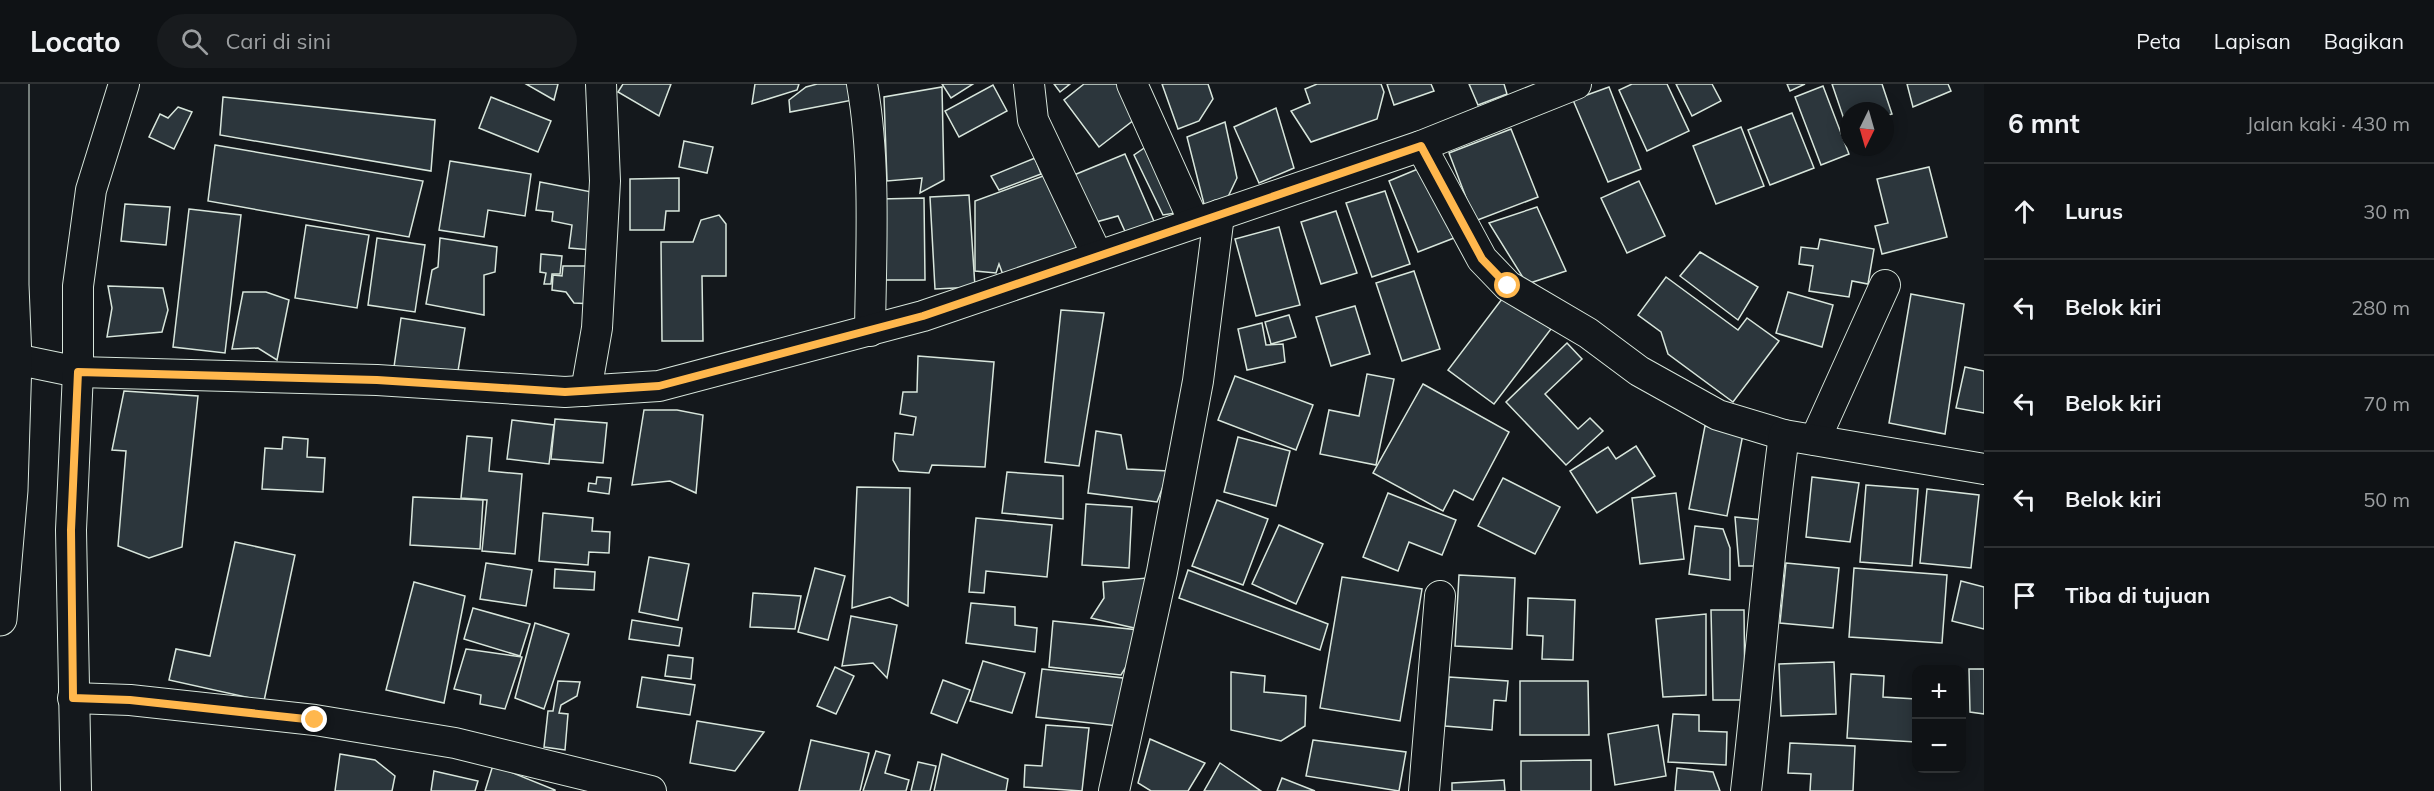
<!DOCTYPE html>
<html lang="id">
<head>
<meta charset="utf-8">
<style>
  body { margin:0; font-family:Mulish,sans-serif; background:#181b1e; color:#f1f3f6 }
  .controls { position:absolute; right:18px; bottom:18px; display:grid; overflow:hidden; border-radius:12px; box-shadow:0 3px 15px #0003 }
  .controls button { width:54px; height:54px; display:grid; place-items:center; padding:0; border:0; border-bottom:2px solid #2f3234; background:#0f1215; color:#f1f3f6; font:30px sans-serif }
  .compass { position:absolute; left:1840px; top:18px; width:54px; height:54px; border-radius:50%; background:#0f1215; box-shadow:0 3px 15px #0003; rotate:185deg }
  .stop { position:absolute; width:18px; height:18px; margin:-14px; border:4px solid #ffb74d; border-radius:50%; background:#fff }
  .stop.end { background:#ffb74d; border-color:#fff; box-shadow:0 2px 6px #0008 }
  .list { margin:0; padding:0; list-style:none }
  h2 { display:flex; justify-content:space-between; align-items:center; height:78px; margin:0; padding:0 24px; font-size:26px }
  h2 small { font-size:20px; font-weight:400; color:#9b9ea0 }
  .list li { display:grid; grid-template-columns:39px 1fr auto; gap:18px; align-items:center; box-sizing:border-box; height:96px; padding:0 24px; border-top:2px solid #2f3234 }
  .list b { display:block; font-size:22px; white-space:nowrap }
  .list em { font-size:20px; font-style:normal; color:#9b9ea0 }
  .icon { flex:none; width:33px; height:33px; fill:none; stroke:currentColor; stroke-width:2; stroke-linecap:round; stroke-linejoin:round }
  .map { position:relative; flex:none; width:1984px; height:707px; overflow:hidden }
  header { display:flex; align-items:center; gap:36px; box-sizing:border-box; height:84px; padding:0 30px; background:#0f1215; border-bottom:2px solid #2f3234 }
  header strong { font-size:28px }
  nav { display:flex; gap:33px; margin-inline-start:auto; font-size:21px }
  .search { width:420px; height:54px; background:#181b1e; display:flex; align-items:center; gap:15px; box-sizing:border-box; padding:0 21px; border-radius:33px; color:#9b9ea0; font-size:22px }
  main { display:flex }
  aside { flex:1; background:#0f1215 }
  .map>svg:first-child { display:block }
</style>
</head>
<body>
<header>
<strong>Locato</strong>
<div class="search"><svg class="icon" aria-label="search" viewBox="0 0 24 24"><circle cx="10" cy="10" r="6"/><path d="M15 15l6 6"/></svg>Cari di sini</div>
<nav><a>Peta</a><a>Lapisan</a><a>Bagikan</a></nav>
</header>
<main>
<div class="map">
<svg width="1984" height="707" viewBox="0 0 1984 707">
  <rect width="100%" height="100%" fill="#14181c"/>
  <g fill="#2c363c" stroke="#d8e6dc" stroke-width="1.5">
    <path d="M526,0h32l-4,16z"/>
    <path d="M623,0h48l-12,32 -41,-24z"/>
    <path d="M755,0h44l-2,6 -45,14z"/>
    <path d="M817,0h33l3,16 -63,12 -1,-12 17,-13z"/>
    <path d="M942,0h31l-22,14z"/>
    <path d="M1054,0h16l-10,8z"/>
    <path d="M1084,0h38l17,32 -40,31 -35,-47z"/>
    <path d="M1162,0h46l5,15 -14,22 -21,8z"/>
    <path d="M1317,0h64l3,8 -7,27 -66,23 -20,-31 19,-8 -5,-14z"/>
    <path d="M1387,0h44l3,7 -40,14z"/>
    <path d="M1469,0h35l3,10 -29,11z"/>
    <path d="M1632,0h35l22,47 -42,20 -28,-61z"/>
    <path d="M1676,0h36l9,17 -29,15z"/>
    <path d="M1787,0h18l-15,7z"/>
    <path d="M1832,0h50l10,30 -7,2v-5h-36v17h-2z"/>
    <path d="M1907,0h41l3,7 -38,16z"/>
    <path d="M993,1l14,26 -48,26 -14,-26z"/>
    <path d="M1823,2l26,68 -28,11 -26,-68z"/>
    <path d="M942,3l2,93 -24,13 2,-15 -35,3 -3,-84z"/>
    <path d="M1609,3l32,82 -33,13 -35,-82z"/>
    <path d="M223,13l212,23 -4,51 -211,-36z"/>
    <path d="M491,13l60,24 -13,31 -59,-24z"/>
    <path d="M178,23l14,5 -18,37 -25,-12 11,-23 8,4z"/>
    <path d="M1276,24l18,60 -35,15 -25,-56z"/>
    <path d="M1792,29l22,55 -44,17 -22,-55z"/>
    <path d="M1225,38l12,56 -12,25 -20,5 -18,-71z"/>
    <path d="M1741,43l23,59 -48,18 -23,-58z"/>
    <path d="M1511,45l27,68 -63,24 -26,-68z"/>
    <path d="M684,57l29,6 -6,26 -28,-6z"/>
    <path d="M1153,58l35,69 -25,4 -29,-60z"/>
    <path d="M215,61l208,36 -14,56 -201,-36z"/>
    <path d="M1125,70l31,72 -28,12 -10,-22 -22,6 -22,-47z"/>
    <path d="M1035,74l6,16 -42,16 -8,-14z"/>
    <path d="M450,77l81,13 -6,42 -37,-6 -4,27 -45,-7z"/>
    <path d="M1425,82l29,72 -36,14 -29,-71z"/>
    <path d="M1929,83l18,70 -65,17 -7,-28 13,-3 -11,-44z"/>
    <path d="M1054,88l31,82 -79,29 -7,-19 -3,9 -21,-2v-70z"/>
    <path d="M679,94v33h-13l-2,19h-34v-51z"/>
    <path d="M1639,97l26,55 -38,17 -26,-55z"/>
    <path d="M540,98l57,11 -5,57 -23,-2 3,-23 -20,-4 1,-9 -17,-2z"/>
    <path d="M1385,107l25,73 -38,13 -26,-74z"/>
    <path d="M969,111l6,92 -40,2 -5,-92z"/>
    <path d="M924,114l1,82h-44l-1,-81z"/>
    <path d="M125,120l45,3 -4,38 -45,-4z"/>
    <path d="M1537,123l29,64 -39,13 -38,-61z"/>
    <path d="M189,125l52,6 -16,138 -52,-6z"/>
    <path d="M1336,127l21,62 -36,11 -20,-62z"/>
    <path d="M719,131l7,9v52h-24l1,65h-41l-1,-99h32l8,-22z"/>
    <path d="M306,141l63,10 -12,73 -62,-10z"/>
    <path d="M1279,143l21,78 -44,11 -21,-77z"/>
    <path d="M377,154l48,7 -10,67 -47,-7z"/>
    <path d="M440,154l57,9 -2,25 -11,3v40l-58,-11 6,-34 6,-3z"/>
    <path d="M1820,155l54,10 -6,35 -16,-3 -3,16 -40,-6 4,-25 -14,-2 2,-17 17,2z"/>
    <path d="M1700,168l58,35 -20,33 -58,-44z"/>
    <path d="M541,170l21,2 -2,18h-8l-1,10h-7l2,-11 -6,-1z"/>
    <path d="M563,182h32l-1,38 -20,-1 -8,-11 -14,-2 1,-15 9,1z"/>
    <path d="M1414,187l26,78 -38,12 -26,-78z"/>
    <path d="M1666,193l72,53 9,-12 32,23 -46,61 -65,-48 -7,-22 -23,-17z"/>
    <path d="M108,202l55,2 5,22 -6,22 -55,5 5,-29z"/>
    <path d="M243,208h23l23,8 -12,60 -19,-12 -26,1z"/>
    <path d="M1788,208l45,13 -11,42 -46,-14z"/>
    <path d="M1911,210l53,10 -19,130 -56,-11z"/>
    <path d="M1505,211l46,34 -57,75 -46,-34z"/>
    <path d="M1355,222l15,48 -39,12 -15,-49z"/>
    <path d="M1061,226l43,3 -25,153 -34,-4z"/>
    <path d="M1289,231l7,22 -25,7 -6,-22z"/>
    <path d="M401,234l64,10 -8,49 -63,-10z"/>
    <path d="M1262,239l4,22 17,-1 2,18 -38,8 -9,-41z"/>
    <path d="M1567,259l15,16 -37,35 33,35 12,-11 13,13 -37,34 -60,-63z"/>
    <path d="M918,272l76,6 -9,105 -53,-2 -3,8 -30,-2 -6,-11 2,-27 18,2 3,-18 -16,-3 3,-22h14z"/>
    <path d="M1965,283l19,4v42l-28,-5z"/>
    <path d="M1367,290l27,5 -18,86 -56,-11 9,-44 30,6z"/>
    <path d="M1235,292l78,29 -17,45 -78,-30z"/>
    <path d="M1423,300l86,48 -36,68 -19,-10 -11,21 -70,-38z"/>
    <path d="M124,307l74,5 -16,151 -33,11 -31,-12 8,-95 -14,-1z"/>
    <path d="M644,326h33l26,5 -7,78 -26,-12 -38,4z"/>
    <path d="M555,335l52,4 -4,40 -52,-4z"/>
    <path d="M512,336l42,5 -5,39 -42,-5z"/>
    <path d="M1705,342l38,8 -16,82 -38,-7z"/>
    <path d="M1096,347l25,4 6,34 42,2 -12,31 -69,-9z"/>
    <path d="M467,352l25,2 -3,33 33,3 -7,80 -33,-3 5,-51 -26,-2z"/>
    <path d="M283,353l25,2 -1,18 18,1 -2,34 -61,-3 3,-41 17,1z"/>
    <path d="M1238,353l52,14 -14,55 -52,-14z"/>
    <path d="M1636,362l19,30 -58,37 -27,-42 38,-24 8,12z"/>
    <path d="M1007,388l56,4v43l-61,-6z"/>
    <path d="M597,393l14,1 -2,16 -21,-3 1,-8 7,1z"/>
    <path d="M1812,393l47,6 -9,59 -44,-5z"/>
    <path d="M1503,394l57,29 -25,47 -57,-28z"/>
    <path d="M1866,401l52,4 -6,77 -52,-4z"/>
    <path d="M857,403l53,1 -2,118 -18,-9 -38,11z"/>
    <path d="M1927,405l52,6 -8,73 -51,-5z"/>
    <path d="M1388,409l68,27 -14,35 -33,-13 -11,29 -35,-14z"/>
    <path d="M1676,409l8,66 -44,5 -8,-66z"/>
    <path d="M413,413l70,3 -3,49 -70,-4z"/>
    <path d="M1217,416l51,19 -25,66 -51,-19z"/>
    <path d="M1086,420l46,3 -3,61 -47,-3z"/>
    <path d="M543,429l50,5 -1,13 18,1 -1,21 -20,-1 -1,13 -49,-4z"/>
    <path d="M1735,433l28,3v46h-24z"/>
    <path d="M976,434l76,7 -5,52 -61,-6 -2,22 -15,-1z"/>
    <path d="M1279,441l44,19 -27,60 -44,-20z"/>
    <path d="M1695,442l28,3 7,19v32l-41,-6z"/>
    <path d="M235,458l60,13 -31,146 -95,-21 7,-31 34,7z"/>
    <path d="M649,473l40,7 -11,56 -39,-8z"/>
    <path d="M486,479l46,7 -6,36 -46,-7z"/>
    <path d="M1786,479l53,5 -6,60 -53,-5z"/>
    <path d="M815,484l30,8 -17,64 -30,-8z"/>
    <path d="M1854,484l93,7 -5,68 -93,-6z"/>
    <path d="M555,485l40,3 -1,18 -40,-2z"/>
    <path d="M1188,486l140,54 -8,26 -141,-52z"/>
    <path d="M1459,491l56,3 -3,71 -57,-3z"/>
    <path d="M1342,493l80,12 -22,132 -80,-13z"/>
    <path d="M1147,494l-4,52 -52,-12 13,-20 -1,-16z"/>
    <path d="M1961,497l23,6v42l-32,-8z"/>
    <path d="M414,498l51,14 -21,107 -58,-13z"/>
    <path d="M753,509l48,3 -6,33 -45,-2z"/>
    <path d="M1528,514l47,2 -2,60 -31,-1 1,-23 -16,-1z"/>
    <path d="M971,519l44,4v18l22,3 -2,24 -69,-9z"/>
    <path d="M473,524l57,16 -10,32 -56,-17z"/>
    <path d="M1711,526h33l1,90h-32z"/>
    <path d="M1706,530v81l-43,2 -7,-78z"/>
    <path d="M851,532l46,9 -10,53 -14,-15 -31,3z"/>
    <path d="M632,536l50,8 -3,18 -50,-7z"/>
    <path d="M1053,537l86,9 -1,17 -17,28 -72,-8z"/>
    <path d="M535,539l34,11 -25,75 -29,-11z"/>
    <path d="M466,565l56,8 -17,52 -25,-5 1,-9 -27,-6z"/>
    <path d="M668,571l25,3 -2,21 -26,-3z"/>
    <path d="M983,577l42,12 -13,40 -42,-12z"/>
    <path d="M1834,578l2,52 -55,2 -2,-52z"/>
    <path d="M835,583l19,9 -18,38 -19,-8z"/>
    <path d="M1042,585l81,9 -5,48 -82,-9z"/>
    <path d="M1969,585h15v45l-14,-2z"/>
    <path d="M1231,588l34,4 -1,16 42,4 -1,30 -24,15 -50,-11z"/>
    <path d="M1851,590l33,2 -1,21 33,2v43l-69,-4z"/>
    <path d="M642,593l53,8 -5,30 -53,-8z"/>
    <path d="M1449,593l59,4 -2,20 -12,-1 -2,30 -47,-4z"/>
    <path d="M943,596l27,10 -13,33 -26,-10z"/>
    <path d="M558,597l22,1 -3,14 -16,9 -2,8 9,1 -3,36 -21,-3 4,-36h5z"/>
    <path d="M1520,597h68l1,54h-69z"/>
    <path d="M1673,630l26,1v16l28,1 -1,33 -58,-3z"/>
    <path d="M697,637l67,11 -29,39 -45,-8z"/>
    <path d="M1046,641l43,3 -7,63 -58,-4 1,-22 17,1z"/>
    <path d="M1658,641l8,51 -51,9 -7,-51z"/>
    <path d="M1150,655l55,24 -17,28h-37l-13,-8z"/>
    <path d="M811,656l58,13 -9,38h-61z"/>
    <path d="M1313,656l93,12 -7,39 -93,-15z"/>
    <path d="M1790,659l65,3 -2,45h-43l1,-17 -23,-1z"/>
    <path d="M876,667l14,4 -5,18 24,7 -3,11h-43z"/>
    <path d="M340,670l35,6 20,16 -3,15h-57z"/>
    <path d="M942,670l66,25 -2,12h-72z"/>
    <path d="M1591,676v31h-70v-30z"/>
    <path d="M918,678l18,4 -6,25h-19z"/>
    <path d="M1220,679l41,28h-57z"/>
    <path d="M493,681l62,25v1h-70z"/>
    <path d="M1677,684l36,4 7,19h-45z"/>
    <path d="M434,687l44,10 -3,10h-44z"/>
    <path d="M1282,694l33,13h-38z"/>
    <path d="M1504,696l1,11h-53v-8z"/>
  </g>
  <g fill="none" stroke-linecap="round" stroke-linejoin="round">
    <defs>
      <g id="minor">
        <path d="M862,0c14,78 9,168 8,247"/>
        <path d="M1029,0l4,36 64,135"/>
        <path d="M1132,0l62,138"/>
        <path d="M1421,62l61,113 26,27 80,47 51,38 79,44 66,20"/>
        <path d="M15,275l63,13 299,8 188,12 94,-6 264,-70 498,-170 155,-62"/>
        <path d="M586,307l11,-63 8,-147 -4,-97"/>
        <path d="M1815,356l70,-155"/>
        <path d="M73,614l57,2 185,20 140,23 196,48"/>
        <path d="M76,707l-5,-261 7,-158v-86l13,-96 33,-106"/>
        <path d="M1114,707l48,-219 36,-191 21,-166"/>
        <path d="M1424,707l16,-195"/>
        <path d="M1746,707c14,-119 22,-238 38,-356l200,34"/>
      </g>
      <path id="tertiary" d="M0,535l11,-129 4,-131 -3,-74v-201"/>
    </defs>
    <use href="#minor" stroke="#d8e6dc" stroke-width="32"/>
    <use href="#tertiary" stroke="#d8e6dc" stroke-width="35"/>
    <use href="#minor" stroke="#14181c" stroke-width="30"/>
    <use href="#tertiary" stroke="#14181c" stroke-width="33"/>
  </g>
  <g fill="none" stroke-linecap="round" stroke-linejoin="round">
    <path stroke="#ffb74d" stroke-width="8" d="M315,636l-185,-20 -57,-2 -2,-168 7,-158 299,8 188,12 94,-6 264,-70 498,-170 61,113 26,27"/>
  </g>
</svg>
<div class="controls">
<button>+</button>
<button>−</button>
</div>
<svg class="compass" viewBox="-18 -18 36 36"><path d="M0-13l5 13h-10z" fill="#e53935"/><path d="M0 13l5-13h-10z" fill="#9b9ea0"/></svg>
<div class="stop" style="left:1508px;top:202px"></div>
<div class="stop end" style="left:315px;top:636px"></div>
</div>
<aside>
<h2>6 mnt<small>Jalan kaki · 430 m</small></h2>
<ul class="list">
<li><svg class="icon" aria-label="ahead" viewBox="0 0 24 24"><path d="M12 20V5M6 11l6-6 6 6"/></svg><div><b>Lurus</b></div><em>30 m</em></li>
<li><svg class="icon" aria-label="left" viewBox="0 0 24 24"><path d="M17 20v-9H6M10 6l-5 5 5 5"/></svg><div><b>Belok kiri</b></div><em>280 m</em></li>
<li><svg class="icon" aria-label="left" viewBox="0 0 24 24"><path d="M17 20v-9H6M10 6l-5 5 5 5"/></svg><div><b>Belok kiri</b></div><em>70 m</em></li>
<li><svg class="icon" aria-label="left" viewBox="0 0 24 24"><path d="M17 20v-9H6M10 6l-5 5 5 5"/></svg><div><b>Belok kiri</b></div><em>50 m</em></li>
<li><svg class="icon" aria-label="arrive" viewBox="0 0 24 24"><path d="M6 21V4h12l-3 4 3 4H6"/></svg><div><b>Tiba di tujuan</b></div></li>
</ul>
</aside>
</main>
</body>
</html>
